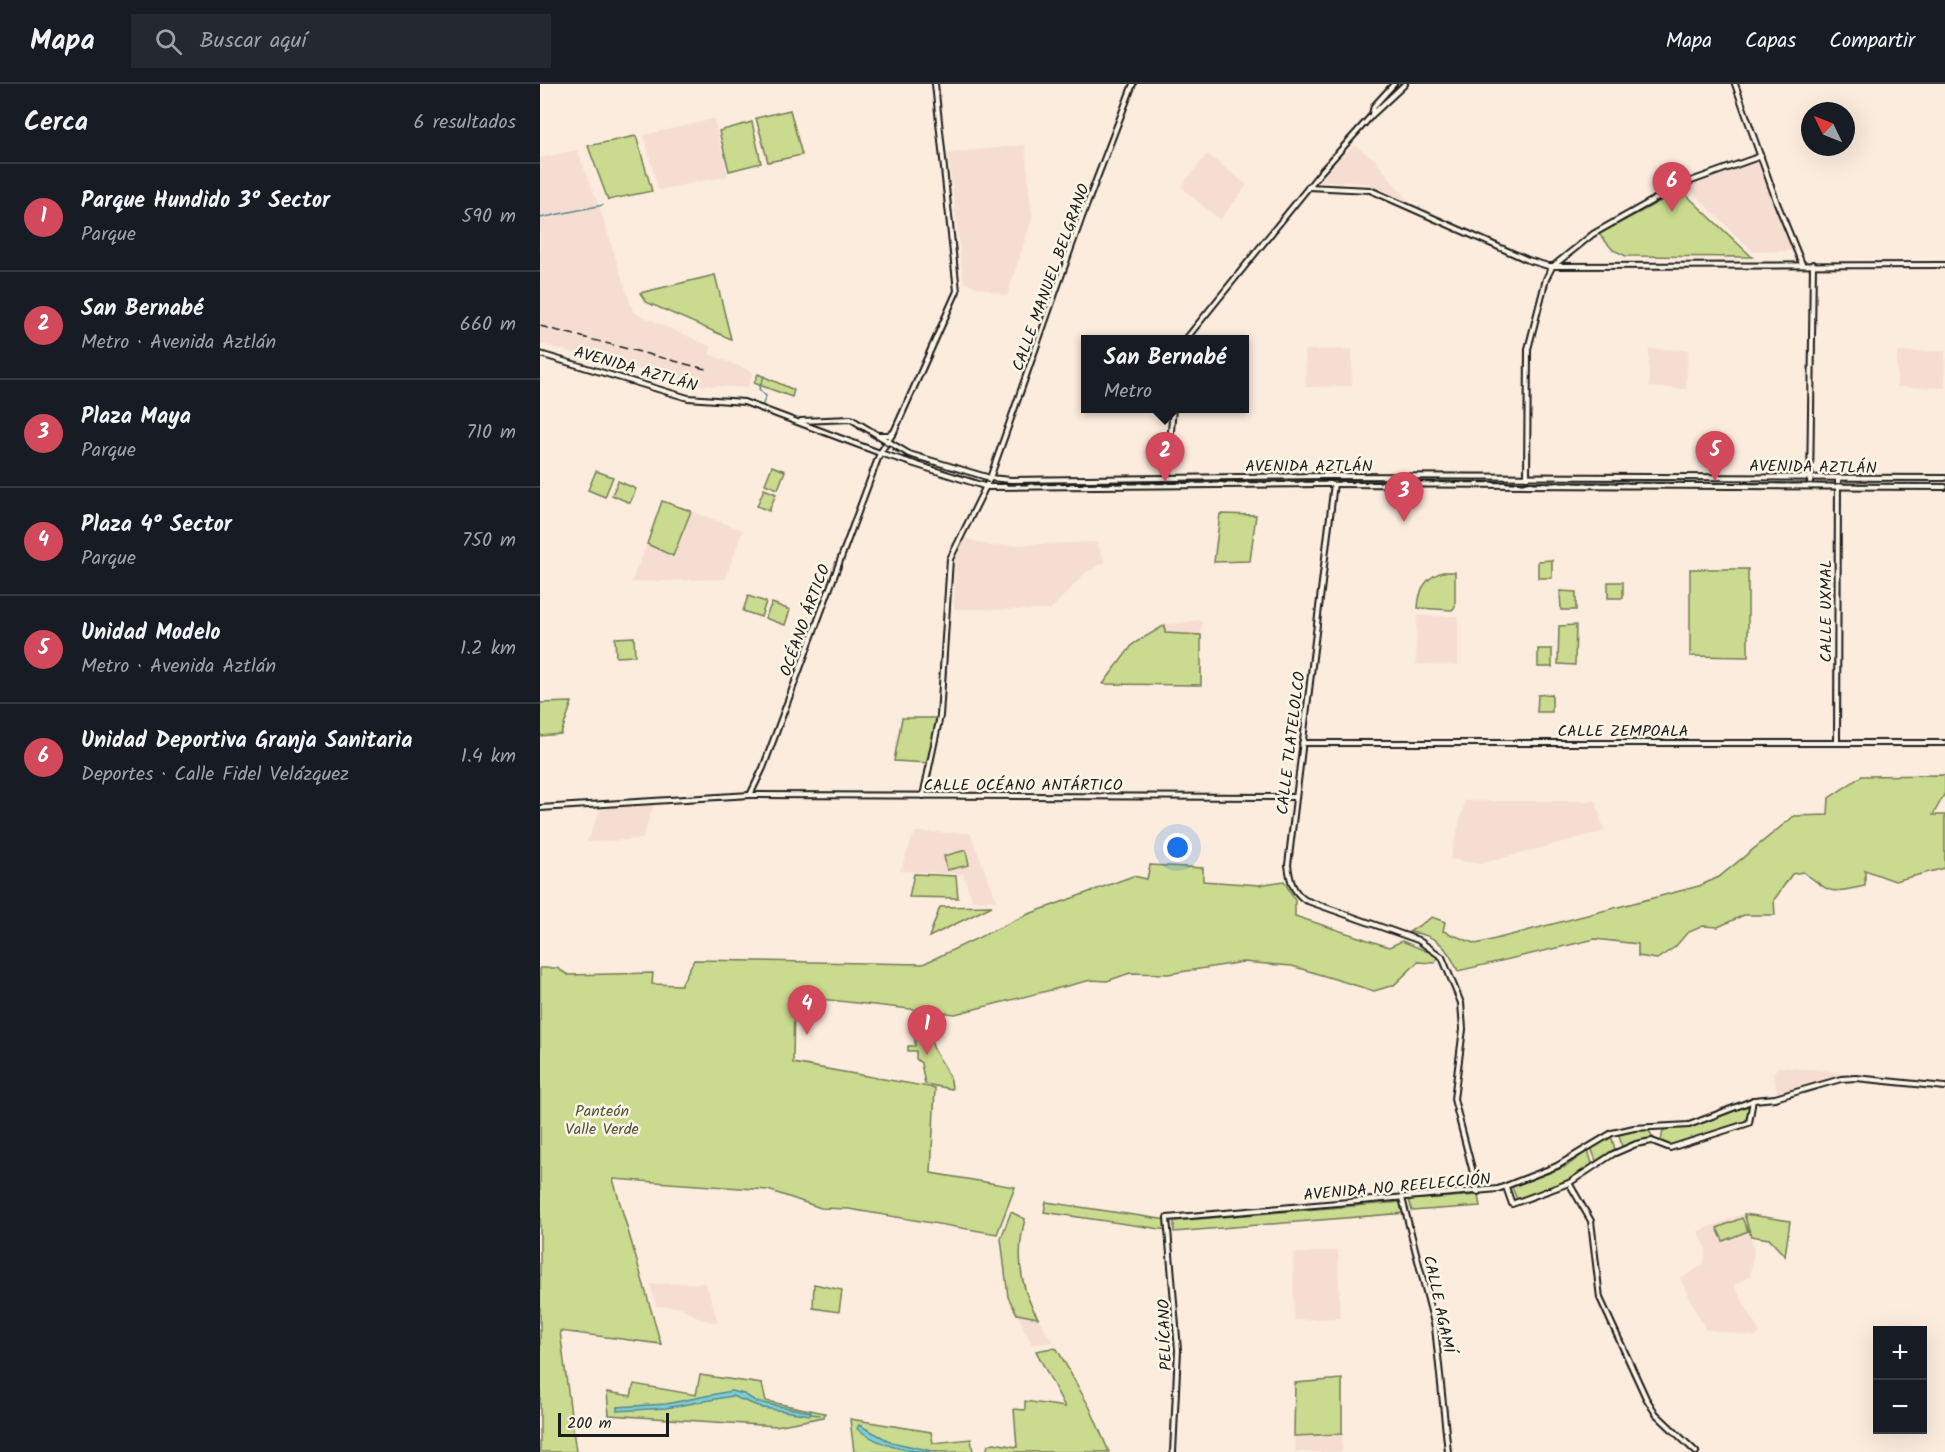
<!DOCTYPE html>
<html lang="es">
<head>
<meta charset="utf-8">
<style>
  body { margin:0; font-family:Kalam,sans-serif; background:#242831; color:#f1f3f6 }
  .controls { position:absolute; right:18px; bottom:18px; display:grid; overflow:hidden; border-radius:0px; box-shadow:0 6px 24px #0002 }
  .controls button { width:54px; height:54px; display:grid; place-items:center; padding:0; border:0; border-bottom:2px solid #363941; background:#171b24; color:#f1f3f6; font:30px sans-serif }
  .compass { position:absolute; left:1261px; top:18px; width:54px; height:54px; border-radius:50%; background:#171b24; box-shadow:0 6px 24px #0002; rotate:313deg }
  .scale { position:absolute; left:18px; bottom:15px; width:111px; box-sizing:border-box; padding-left:6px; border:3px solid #1c1c1c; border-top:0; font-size:16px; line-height:21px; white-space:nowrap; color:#1c1c1c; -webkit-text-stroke:4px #fcf5e5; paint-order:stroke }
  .you { position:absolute; left:638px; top:764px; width:21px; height:21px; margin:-15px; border:4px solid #fff; border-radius:50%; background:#1a73e8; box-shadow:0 0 0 9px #1a73e833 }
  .badge { display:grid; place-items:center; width:39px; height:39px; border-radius:50%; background:#d1495b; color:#fff; font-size:20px; font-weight:700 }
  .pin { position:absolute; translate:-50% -50px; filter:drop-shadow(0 2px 3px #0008) }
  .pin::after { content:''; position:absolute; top:32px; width:21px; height:18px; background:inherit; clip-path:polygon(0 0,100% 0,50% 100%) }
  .popup { position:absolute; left:541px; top:251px; width:168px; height:78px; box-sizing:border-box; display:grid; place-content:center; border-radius:0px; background:#171b24; filter:drop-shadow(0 2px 4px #0005); font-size:20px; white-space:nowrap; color:#9ea1a6 }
  .popup b { font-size:22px; color:#f1f3f6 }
  .popup::after { content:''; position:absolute; left:50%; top:100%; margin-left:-12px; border:12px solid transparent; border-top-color:#171b24 }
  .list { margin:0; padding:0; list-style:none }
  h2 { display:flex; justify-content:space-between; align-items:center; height:78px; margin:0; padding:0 24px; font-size:26px }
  h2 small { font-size:20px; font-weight:400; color:#9ea1a6 }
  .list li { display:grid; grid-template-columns:39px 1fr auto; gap:18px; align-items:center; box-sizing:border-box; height:108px; padding:0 24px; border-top:2px solid #363941 }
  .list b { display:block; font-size:22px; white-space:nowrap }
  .list p { margin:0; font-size:20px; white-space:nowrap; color:#9ea1a6 }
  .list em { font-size:20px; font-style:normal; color:#9ea1a6 }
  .icon { flex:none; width:33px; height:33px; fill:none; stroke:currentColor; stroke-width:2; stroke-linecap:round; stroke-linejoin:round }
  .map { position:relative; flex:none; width:1405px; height:1368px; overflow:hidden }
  header { display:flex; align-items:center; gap:36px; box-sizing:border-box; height:84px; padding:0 30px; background:#171b24; border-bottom:2px solid #363941 }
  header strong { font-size:28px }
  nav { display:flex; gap:33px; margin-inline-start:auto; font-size:21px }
  .search { width:420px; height:54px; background:#242831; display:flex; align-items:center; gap:15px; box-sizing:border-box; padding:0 21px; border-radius:0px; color:#9ea1a6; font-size:22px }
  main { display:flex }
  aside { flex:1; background:#171b24 }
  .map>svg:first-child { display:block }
</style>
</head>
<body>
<header>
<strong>Mapa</strong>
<div class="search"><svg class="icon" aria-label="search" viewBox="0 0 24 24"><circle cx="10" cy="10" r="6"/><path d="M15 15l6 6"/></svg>Buscar aquí</div>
<nav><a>Mapa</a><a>Capas</a><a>Compartir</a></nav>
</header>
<main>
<aside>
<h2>Cerca<small>6 resultados</small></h2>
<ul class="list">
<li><span class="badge">1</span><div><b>Parque Hundido 3° Sector</b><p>Parque</p></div><em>590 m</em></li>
<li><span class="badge">2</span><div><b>San Bernabé</b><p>Metro · Avenida Aztlán</p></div><em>660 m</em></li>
<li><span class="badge">3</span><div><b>Plaza Maya</b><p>Parque</p></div><em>710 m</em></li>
<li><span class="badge">4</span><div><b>Plaza 4° Sector</b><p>Parque</p></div><em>750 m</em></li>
<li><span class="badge">5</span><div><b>Unidad Modelo</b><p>Metro · Avenida Aztlán</p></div><em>1.2 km</em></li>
<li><span class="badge">6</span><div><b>Unidad Deportiva Granja Sanitaria</b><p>Deportes · Calle Fidel Velázquez</p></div><em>1.4 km</em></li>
</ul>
</aside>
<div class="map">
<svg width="1405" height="1368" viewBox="0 0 1405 1368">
  <rect width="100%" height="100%" fill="#fbecde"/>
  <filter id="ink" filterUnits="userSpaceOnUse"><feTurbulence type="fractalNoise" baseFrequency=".0167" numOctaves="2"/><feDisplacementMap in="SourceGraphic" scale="12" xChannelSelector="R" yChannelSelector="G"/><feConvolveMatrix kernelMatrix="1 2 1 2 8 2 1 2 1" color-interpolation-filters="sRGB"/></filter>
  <g filter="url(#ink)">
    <g fill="#f6ddd1">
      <path d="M174,35l14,57 -70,14 -14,-55z"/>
      <path d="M485,61l7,73 -25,78 -43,-13 -16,-130z"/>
      <path d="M814,61l20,14 36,44 -44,-20 -47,-2z"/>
      <path d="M37,66l22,56 34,106 79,35 -3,7 44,18 -6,16 -46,-3 -161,-41v-186z"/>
      <path d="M667,70l40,31 -27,35 -39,-33z"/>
      <path d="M1218,75l35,92 -40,1 -67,-66z"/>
      <path d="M812,265v37l-46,1 -1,-37z"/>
      <path d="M1109,265l39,1 -2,39 -37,-2z"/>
      <path d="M1405,267v37l-48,-1v-35z"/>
      <path d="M151,427l52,19 -18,49 -94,3 16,-38 27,11z"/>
      <path d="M425,454l25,8 106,-4 9,20 -19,10 -36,38 -96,-1 1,-49z"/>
      <path d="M877,532h41v49l-42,-1z"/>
      <path d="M659,536l3,3 -1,12 -36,-2v-8z"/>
      <path d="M925,717h131l8,30 -124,33 -30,-5z"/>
      <path d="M114,720l-12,35 -55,3 14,-34z"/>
      <path d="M375,748l55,1 27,68h-24l-10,-27 -63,-3z"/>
      <path d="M1237,983l47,3 25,5 -70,22 -6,-22z"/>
      <path d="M1204,1130l10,35 -4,27 -16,9 26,48 -5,4 -50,-8 -25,-51 23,-13 3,-16 -8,-18z"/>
      <path d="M798,1166l2,68 -46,2 -1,-66z"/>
      <path d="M166,1199l12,40 -17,-4 -21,-12 -24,-1 -6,-22z"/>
      <path d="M477,1230l21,4 15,24 -21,3z"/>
      <path d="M802,1350v18h-47l-1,-16z"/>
    </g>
    <g fill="#cada8e" stroke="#737b55" stroke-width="1.5">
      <path d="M250,26l12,45 -34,7 -12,-44z"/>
      <path d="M212,38l9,41 -32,8 -10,-40z"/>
      <path d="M96,52l16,55 -44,9 -20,-54z"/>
      <path d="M1141,106l71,67 -126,-1 -13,-6 -14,-16z"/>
      <path d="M175,191l16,64 -85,-37 -6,-9z"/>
      <path d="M218,290l36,16 -2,7 -38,-14z"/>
      <path d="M232,382l13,5 -7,18 -13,-5z"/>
      <path d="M56,387l17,6 -8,20 -17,-7z"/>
      <path d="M78,397l18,8 -6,14 -18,-8z"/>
      <path d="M224,405l12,5 -7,17 -12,-5z"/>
      <path d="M122,417l29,10 -18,45 -26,-12z"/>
      <path d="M680,430l36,1 -6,46 -36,1z"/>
      <path d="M1012,476v18h-14v-17z"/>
      <path d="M1150,485h58v88l-58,-1z"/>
      <path d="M903,488h12v35l-3,3 -34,-2c1,-18 7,-31 25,-36z"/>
      <rect x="1068" y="498" width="15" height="16"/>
      <path d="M1020,507l16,1v18h-15z"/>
      <path d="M208,512l18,6 -5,15 -18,-6z"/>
      <path d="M232,519l18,7 -5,15 -20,-7z"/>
      <path d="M625,541v8l36,2v50l-98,-1 30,-40z"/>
      <path d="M1036,541l-1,40 -17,-1 1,-38z"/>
      <path d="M94,553l1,19 -19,1 -1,-19z"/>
      <rect x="998" y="565" width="14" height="18"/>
      <path d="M1012,610v18h-15l1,-17z"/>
      <path d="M32,618l-11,32 -21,2v-33z"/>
      <path d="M362,634h36l-9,45 -35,-2z"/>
      <path d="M1405,691v18l-12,22h12v53l-50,13 -30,-11v16c-39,8 -31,8 -62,-14l-11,2 -18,26 1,15h-31l-26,12 -15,-1 -16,7 -12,14 -18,12 -19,-3v-12l-43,-5 -137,32c-11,-24 -20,-36 -49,-39l23,-15 13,5 -2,9 33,13 223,-58 20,-9 75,-61 34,-1 1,-17 33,-22z"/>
      <path d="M426,766l3,15 -22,5 -3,-14z"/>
      <path d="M610,781l53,3v13l56,4 25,-4 11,19v16l94,31 13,-6 36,15 -3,7 -17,-1 -24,23 -20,6 -82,-25 -49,-4 -75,12 -38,-1 -23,8 -16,-1 -136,34 -161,-18 -1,67 142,25 -4,85 84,14 -18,47 -148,-25 -28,-1 -53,-18 -155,-11 48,165 -101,-13 16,121h-36v-484h17l11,7 85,-2 -1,11 29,1 13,-25 229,4 103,-49 107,-39 14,3z"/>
      <path d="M374,790l42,2 2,22 -49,-1z"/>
      <path d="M452,822l-63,31 11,-30z"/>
      <path d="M375,944l16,4c-3,21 21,35 21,57l-27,-5 -4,-21 -5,-4v-8h-8v-5h7z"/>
      <path d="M1210,1021l-2,16 -73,25 -14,-4 2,-12 34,-5z"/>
      <path d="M1102,1045l7,2 4,6 -31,10 -3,-12z"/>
      <path d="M1071,1052l4,13 -19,12 -5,-14z"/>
      <path d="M1048,1066l5,17 -22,14 -54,19 -5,-13 55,-21z"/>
      <path d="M938,1111l2,11 -68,5 -3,-11z"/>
      <path d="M506,1118l121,18v10l-123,-18z"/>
      <path d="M862,1118l3,11 -231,19v-11z"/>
      <path d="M471,1128l14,7c-9,35 -6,68 13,99l-21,-4 -9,-17 -7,-59z"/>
      <path d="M1204,1130l46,7 -5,35 -16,-17 -18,-3z"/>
      <path d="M1202,1134l6,13 -25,10 -6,-13z"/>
      <path d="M274,1200l28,6 -3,22 -26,-4z"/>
      <path d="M512,1264l5,1 33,59 19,44h-123l2,-7 6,-2 23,4 -3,-38 11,1v-9l40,6 -29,-56z"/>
      <path d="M160,1291l62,9 4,17 59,12 -1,4 -48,9 -167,-11 -2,-23 24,4 3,-12 62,11z"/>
      <path d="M802,1295v55l-48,2 1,-53z"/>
      <path d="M310,1335l81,13 2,11 38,-4 2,13h-119z"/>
    </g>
    <g fill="#7dced6" stroke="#56878c" stroke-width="1.5">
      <path d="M191,1307l13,3 13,8 54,10 -1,3 -47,-7 -31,-12 -66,12 -49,3v-4l49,-3z"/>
      <path d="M319,1341l32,17 46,10c-32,0 -54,-5 -80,-23z"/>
    </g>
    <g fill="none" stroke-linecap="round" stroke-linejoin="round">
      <g stroke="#56878c" stroke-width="1.5">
        <path d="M0,134l63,-13"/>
        <path d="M223,320l3,-8 -7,-7 5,-13"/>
        <path d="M271,1330l9,1"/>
      </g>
      <defs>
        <g id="secondary">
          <path d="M1195,0l42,119 25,61"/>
          <path d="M832,30l2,-8 20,-22"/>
          <path d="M768,103l62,3 158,70 20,6 397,-1"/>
          <path d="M646,255l134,-166 52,-58 33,-31"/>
          <path d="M0,270l148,44 56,4 136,51 107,34 338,-3 620,3"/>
          <path d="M261,337l50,-2 58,35 81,24 21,2 314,-4 620,2"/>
          <path d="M338,351h10l6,-3"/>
          <path d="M627,393l6,-69"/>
          <path d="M987,393l1,-128 18,-70 6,-12 41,-33 87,-49 81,-29"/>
          <path d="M794,399l-46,382c2,15 4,26 17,35l113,40 24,17 19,46 2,26 -9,70 24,93"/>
          <path d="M1270,402l3,-222"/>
          <path d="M762,659h643"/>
          <path d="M1297,659l1,-265"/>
          <path d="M210,711l13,-27 117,-315 14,-21 63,-141 -22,-207"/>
          <path d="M383,712l17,-80 10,-157 40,-81 92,-261 51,-133"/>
          <path d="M0,724l210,-13 546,2"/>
          <path d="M1029,1099l22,38 9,77 46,100 10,16 40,38"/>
          <path d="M966,1103l6,17 57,-21 44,-29 23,-10 16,-3 18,7 79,-25 4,-23"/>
          <path d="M862,1114l33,129 13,125"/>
          <path d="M633,1368l5,-102 -11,-132 331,-29 59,-23 55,-33 22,-5 55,-3 65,-25 21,-2 66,-19 15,-1 89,9"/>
        </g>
      </defs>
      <use href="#secondary" stroke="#1c1c1c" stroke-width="8"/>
      <use href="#secondary" stroke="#fcf5e5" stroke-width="4"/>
      <g stroke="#1c1c1c" stroke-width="1.5" stroke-dasharray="9 4.5" stroke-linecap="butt">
        <path d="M0,242l169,44"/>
        <path d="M317,344l54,32 69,21 25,4 296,-3 644,2"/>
      </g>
    </g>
  </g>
  <g text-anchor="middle" stroke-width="5" stroke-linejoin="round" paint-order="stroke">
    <g font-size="16" fill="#1c1c1c" stroke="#fcf5e5">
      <text transform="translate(510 193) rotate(-70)" y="6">CALLE MANUEL BELGRANO</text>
      <text transform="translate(96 284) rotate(16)" y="6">AVENIDA AZTLÁN</text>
      <text x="769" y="387">AVENIDA AZTLÁN</text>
      <text transform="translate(1273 382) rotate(1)" y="6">AVENIDA AZTLÁN</text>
      <text transform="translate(1285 527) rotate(-90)" y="6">CALLE UXMAL</text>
      <text transform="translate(264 536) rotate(-70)" y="6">OCÉANO ÁRTICO</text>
      <text x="1083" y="652">CALLE ZEMPOALA</text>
      <text transform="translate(750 659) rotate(-83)" y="6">CALLE TLATELOLCO</text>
      <text x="483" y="706">CALLE OCÉANO ANTÁRTICO</text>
      <text transform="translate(857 1102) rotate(-5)" y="6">AVENIDA NO REELECCIÓN</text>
      <text transform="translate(900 1220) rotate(78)" y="6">CALLE AGAMÍ</text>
      <text transform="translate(624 1251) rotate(-92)" y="6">PELÍCANO</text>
    </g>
    <g font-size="16" fill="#50553e" stroke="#fcf5e5">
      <text x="62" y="1032">Panteón<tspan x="62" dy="18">Valle Verde</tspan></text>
    </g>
  </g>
</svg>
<div class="controls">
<button>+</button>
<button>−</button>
</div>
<svg class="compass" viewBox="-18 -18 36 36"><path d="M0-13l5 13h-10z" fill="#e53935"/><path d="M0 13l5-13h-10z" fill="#9ea1a6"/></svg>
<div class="scale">200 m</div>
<div class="you"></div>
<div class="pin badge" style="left:387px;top:971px">1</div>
<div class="pin badge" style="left:625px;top:398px">2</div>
<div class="popup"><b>San Bernabé</b>Metro</div>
<div class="pin badge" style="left:864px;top:438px">3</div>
<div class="pin badge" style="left:267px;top:951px">4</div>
<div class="pin badge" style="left:1175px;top:397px">5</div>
<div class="pin badge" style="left:1132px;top:128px">6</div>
</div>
</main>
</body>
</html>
